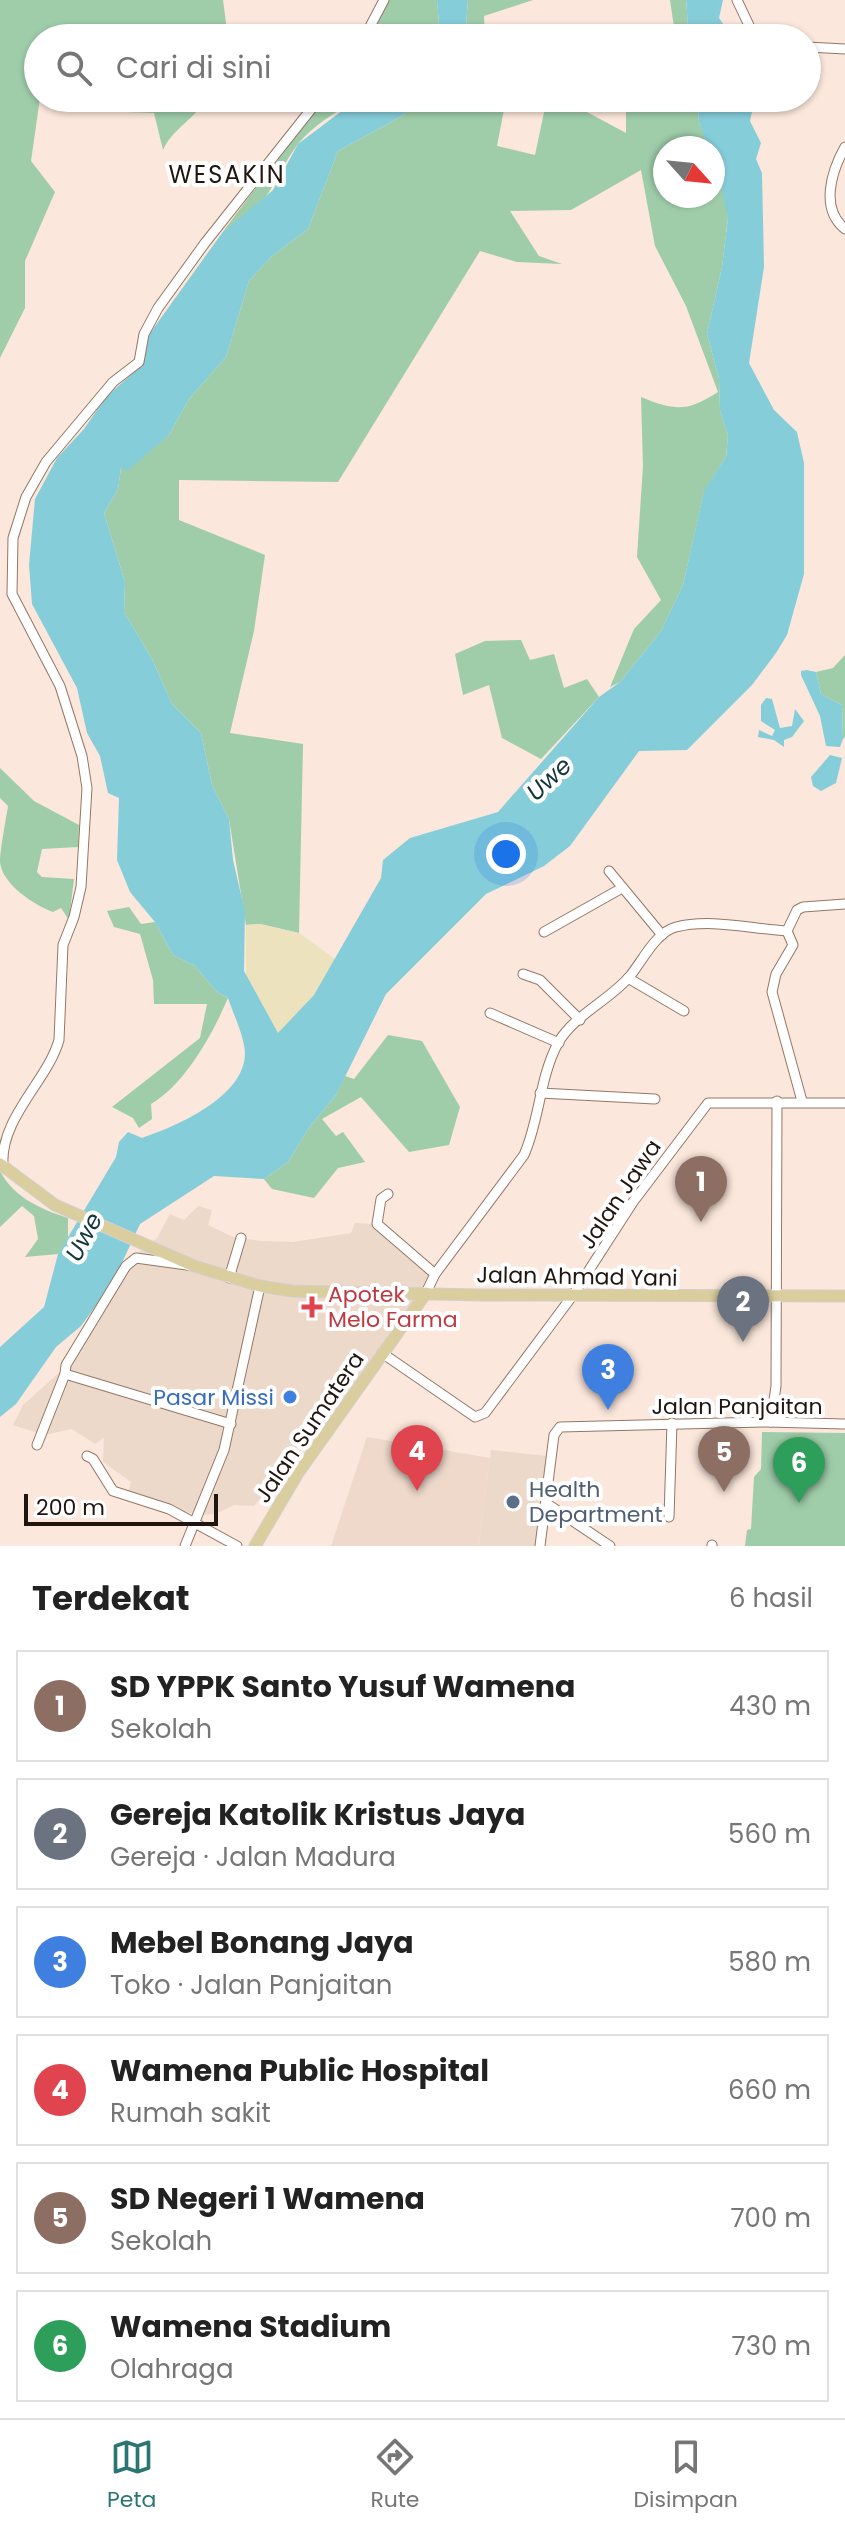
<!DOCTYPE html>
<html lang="id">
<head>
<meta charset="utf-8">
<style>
  body { margin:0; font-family:Poppins,sans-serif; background:#f6f6f6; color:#222 }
  .compass { position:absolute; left:653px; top:136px; width:72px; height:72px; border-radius:50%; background:#fff; box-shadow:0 2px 6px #0004; rotate:117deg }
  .scale { position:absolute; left:24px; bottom:20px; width:194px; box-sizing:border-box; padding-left:8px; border:4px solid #21150f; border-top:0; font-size:22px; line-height:28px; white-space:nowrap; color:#21150f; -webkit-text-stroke:6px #fff; paint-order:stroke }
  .you { position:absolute; left:506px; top:854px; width:28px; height:28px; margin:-20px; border:6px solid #fff; border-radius:50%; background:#1a73e8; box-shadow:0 0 0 12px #1a73e833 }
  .badge { display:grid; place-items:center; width:52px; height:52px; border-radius:50%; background:#2b7575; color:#fff; font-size:26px; font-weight:700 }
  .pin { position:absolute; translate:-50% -66px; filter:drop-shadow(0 2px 4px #0008) }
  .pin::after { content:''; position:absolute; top:42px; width:28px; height:24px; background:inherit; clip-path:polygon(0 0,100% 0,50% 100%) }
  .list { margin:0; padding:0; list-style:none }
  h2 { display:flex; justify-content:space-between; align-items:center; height:104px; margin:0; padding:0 32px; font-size:34px }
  h2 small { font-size:26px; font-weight:400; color:#767676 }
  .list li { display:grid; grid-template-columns:52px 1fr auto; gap:24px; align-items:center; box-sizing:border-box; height:112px; margin:0 16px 16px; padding:0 16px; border:2px solid #e0e0e0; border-radius:0px }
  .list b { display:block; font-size:30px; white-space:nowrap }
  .list p { margin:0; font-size:26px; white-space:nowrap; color:#767676 }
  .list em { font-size:26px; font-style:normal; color:#767676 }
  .icon { flex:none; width:44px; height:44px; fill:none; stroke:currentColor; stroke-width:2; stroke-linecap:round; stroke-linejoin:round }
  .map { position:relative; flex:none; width:845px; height:1546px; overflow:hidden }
  .search { position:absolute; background:#fff; box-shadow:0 2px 6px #0004; left:24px; right:24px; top:24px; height:88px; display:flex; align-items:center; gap:20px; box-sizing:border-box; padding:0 28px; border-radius:44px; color:#767676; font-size:30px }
  .sheet { height:872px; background:#fff }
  nav { display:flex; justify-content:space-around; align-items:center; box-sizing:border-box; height:112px; border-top:2px solid #e0e0e0; background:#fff; font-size:22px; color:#767676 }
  nav a { display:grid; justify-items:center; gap:4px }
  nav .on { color:#2b7575 }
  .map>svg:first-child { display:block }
</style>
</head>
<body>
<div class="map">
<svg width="845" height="1546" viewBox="0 0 845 1546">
  <rect width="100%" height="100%" fill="#fbe7db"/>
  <g fill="#edd9ca">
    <path d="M198,1206l14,4 -4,15 25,12 28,4 32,1 58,-9 4,-10 20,1 59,53 -64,93 -116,136 -20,-1 -19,9 -17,1 -71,-18 4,-15 -28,-20 1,-24 -9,6 -23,-15 -28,6 -31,-10 10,-20 39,-35 68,-111 27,-21 13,-24 14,6z"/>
    <path d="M491,1450l56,6 -10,90h-58z"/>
  </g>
  <path fill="#eed9cb" d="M367,1437l123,21 -11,88h-148z"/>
  <g fill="#9fcdaa">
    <path d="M0,0h223l5,38h-190l2,60 -9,63 24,31 -30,69v47l-25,50z"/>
    <path d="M385,0h52l2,23 -6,15h-68z"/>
    <path d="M468,0h65l-49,16 1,22h-20z"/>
    <path d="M670,0h16c2,14 0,25 5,38h-72l-1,-4 56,-7z"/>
    <path d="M123,98h84c-12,21 -34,30 -44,52l-9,-37 -27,-1z"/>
    <path d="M323,98h36c-21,13 -46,27 -61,46 -25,32 -33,76 -76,89z"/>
    <path d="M418,98h72l1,6 15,-5 -9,47 38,9 11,-52 39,8 41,22v-35h71l2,24 10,26h-44v48h48v-40l14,47 1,15 -6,49 -15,67 12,45 1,32 8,24 -2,22 -22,35 -21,93 -22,46 -41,51 -10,5 24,-58 27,-29 -24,-43 6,-91 -2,-69c34,14 46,15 77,-5l-32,-86 -31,-60 -14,-76 -70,40 -61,1 29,45 23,8 -45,-2 -37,-11 -142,231 -159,-2v40l86,35 -11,76 -24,102 73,11 -4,189 -39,-9 -14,1 -17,-106 -17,-34 -11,-52 -29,-29 -19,-43 -29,-49 1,-30 -21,-69 14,-24 3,-21 48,-33 20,-36 37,-42 23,-76 22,-24 37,-28 30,-78 64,-35z"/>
    <path d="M521,640l9,20 24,-6 10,34 23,-9 12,18 -58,62 -39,-21 -13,-53 -26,10 -8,-41 30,-13z"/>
    <path d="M845,655v82l-2,2 -1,-34 -21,-11 -5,-22 17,-4z"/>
    <path d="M0,768l34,33 45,24 -1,22 -36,2 -5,23 5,5 32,2 -5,41 -8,-12 -8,4c-19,-7 -51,-28 -53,-50 0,-12 6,-43 8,-56l-8,-8z"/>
    <path d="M129,907l12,17 14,-2 18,33 22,11 22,26 11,6c-16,37 -42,85 -77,106l1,15 -13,9 -6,-10 -21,-11 88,-69 7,-34h-53l-1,-24 -13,-46 -26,-7 -7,-16z"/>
    <path d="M388,1035l34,6 38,66 -11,38 -40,7 -48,-55 -39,22 14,17 7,-4 22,30 -27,6 -24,30 -42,-9 -8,-10 24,-17 20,-33 28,-34 9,-19 9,3z"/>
    <path d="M0,1171c14,27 41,38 68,47v20l-10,16 -33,3 13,-18 -4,-23 -12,-10 -22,21z"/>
    <path d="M762,1432l83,1v113h-100l2,-16 4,-1 3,-52 7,-8z"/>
  </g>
  <path fill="#ece2bd" d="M260,924l39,9 36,26 -21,36 -36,39 -32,-55v-54z"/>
  <g fill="#86cdda">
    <path d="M437,0h31l-3,38h-32l6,-15z"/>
    <path d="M686,0h37l-4,18 7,10 15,10h-50c-5,-13 -3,-24 -5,-38z"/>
    <path d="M359,98h59l-16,18 -64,35 -30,78 -37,28 -22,24 -23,76 -37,42 -20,36 -41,35 -7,-2 -3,21 -14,24 21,69 -1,30 29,49 19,43 29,29 11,52 17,34 4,41 12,52 -1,59 34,62 36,-38 67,-117 2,-18 27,-22 88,-26 101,-115 21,-15 41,-51 22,-46 21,-94 22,-34 2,-22 -8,-24 -1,-32 -12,-45 15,-67 6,-49 -15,-70 -6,-3 -8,-23 -2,-24h58l-5,23 11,22 -5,16 6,14 2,94 -15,96 25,47 23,22 7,31v111l-17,61 -11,18 -24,32 -65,65 -48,1 -69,95 -26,20 -58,28 -100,100 -50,101 -28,34 -20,33 -24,17 -50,-3 -74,48 -27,58 -32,44 -25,21 -40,57 -16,13v-70l44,-40 14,-53 58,-97 3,-15 9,-10 14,6c36,-12 112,-45 102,-93 -3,-16 -11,-32 -16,-47l-11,-6 -22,-26 -22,-11 -18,-33 -25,-30 -13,-32 2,-62 -11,-5 -8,-37 -13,-23 -10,-45 -45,-84 -3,-39 6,-66 22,-41 27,-29 22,-32 37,-33 5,-28 74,-103 51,-43 25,-46z"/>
    <path d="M807,670l9,2 5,22 21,11 1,34 -3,8 -14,-1 -6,-30 -19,-41v-4z"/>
    <path d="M766,698l6,1 8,29 12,-2 3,-17 9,12 -12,16 -8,3v7l-10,-7 -16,-3 1,-7 13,6 3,-6 -14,-9v-16z"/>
    <path d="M830,755l12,3 -6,25 -15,8 -8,-5 -2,-9z"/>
  </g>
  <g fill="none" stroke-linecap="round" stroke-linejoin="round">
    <defs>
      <g id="minor">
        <path d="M737,0l18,38"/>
        <path d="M364,38l20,-38"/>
        <path d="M807,47l38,2"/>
        <path d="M845,147c-14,25 -25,62 0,82"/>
        <path d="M609,871l53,64"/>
        <path d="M787,931l6,14 -17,29 -4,18 30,109"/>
        <path d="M787,931l10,-21 6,-3 42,-3"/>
        <path d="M544,932l78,-44"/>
        <path d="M523,974l17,6 40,40"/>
        <path d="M628,978l56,33"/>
        <path d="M490,1013l69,30"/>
        <path d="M540,1093l115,6"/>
        <path d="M3,1165c-3,-47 45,-85 56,-125l4,-95 11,-28 7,-30 6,-99 -5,-32 -22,-70 -48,-92 1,-56 13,-41 20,-35 67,-80 26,-20 5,-28 14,-26 47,-65 115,-145"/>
        <path d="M388,1194l-7,5 -4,25 58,50"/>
        <path d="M229,1278l12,-40"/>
        <path d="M426,1293l9,-19 89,-119c16,-36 15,-76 34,-112 16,-28 52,-43 72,-67 13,-16 26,-44 46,-49 35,-9 75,2 111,4"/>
        <path d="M382,1353l93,64 10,-4 88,-118 60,-93 75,-99h137"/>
        <path d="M65,1374l1,-9 60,-99 10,-8 58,8"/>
        <path d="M771,1422l5,-36 1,-285"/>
        <path d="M37,1445l28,-71 166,50"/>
        <path d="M87,1456l6,3 20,32 56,18 68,37"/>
        <path d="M546,1503l64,43"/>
        <path d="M669,1517l3,-94"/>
        <path d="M185,1546l39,-96 36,-164"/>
        <path d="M540,1546l14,-111 6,-8 207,-5 78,2"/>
        <path d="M712,1546v-1"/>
      </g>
      <g id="major">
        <path d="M0,1164l55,41 139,61 66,20 32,5 189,4 364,1"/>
        <path d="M255,1546l43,-73 128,-180"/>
      </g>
    </defs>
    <use href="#minor" stroke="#947766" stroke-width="11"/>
    <use href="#major" stroke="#d3d0cf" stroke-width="13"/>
    <use href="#minor" stroke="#fff" stroke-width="9"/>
    <use href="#major" stroke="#dacd9e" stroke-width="11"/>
  </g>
  <path fill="#e0444e" stroke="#fff" stroke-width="3" d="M308 1295h8v8h8v8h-8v8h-8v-8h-8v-8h8z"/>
  <circle fill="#3f7fe0" stroke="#fff" stroke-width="3" cx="290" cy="1397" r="8"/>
  <circle fill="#5c6f8a" stroke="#fff" stroke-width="3" cx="513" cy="1502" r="8"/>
  <g text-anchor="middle" stroke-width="8" stroke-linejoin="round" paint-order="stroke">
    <g font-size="22" fill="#21150f" stroke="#fff">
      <text transform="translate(620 1194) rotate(-56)" y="8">Jalan Jawa</text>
      <text transform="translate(577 1276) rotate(1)" y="8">Jalan Ahmad Yani</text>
      <text x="737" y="1414">Jalan Panjaitan</text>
      <text transform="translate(309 1427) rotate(-56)" y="8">Jalan Sumatera</text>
    </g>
    <g font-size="22" fill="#be3a42" stroke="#fff" text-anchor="start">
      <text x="328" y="1302">Apotek<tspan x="328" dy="25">Melo Farma</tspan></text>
    </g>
    <g font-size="22" fill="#366cbe" stroke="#fff" text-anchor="end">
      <text x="274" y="1405">Pasar Missi</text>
    </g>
    <g font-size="22" fill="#4e5e75" stroke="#fff" text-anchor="start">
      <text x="529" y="1497">Health<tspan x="529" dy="25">Department</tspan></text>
    </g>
    <g font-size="24" letter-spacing="2" fill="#21150f" stroke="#fff">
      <text x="227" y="183">WESAKIN</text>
    </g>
    <g font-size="24" font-style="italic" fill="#12353b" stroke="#fff">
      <text transform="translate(549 779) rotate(-43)" y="8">Uwe</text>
      <text transform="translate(84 1237) rotate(-62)" y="8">Uwe</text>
    </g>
  </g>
</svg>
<svg class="compass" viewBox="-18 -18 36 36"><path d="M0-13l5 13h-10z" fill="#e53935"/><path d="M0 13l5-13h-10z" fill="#767676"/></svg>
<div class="scale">200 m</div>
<div class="you"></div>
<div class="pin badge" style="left:701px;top:1222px;background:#8d6e63">1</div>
<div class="pin badge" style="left:743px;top:1342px;background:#6b7280">2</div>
<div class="pin badge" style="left:608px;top:1410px;background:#3f7fe0">3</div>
<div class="pin badge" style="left:417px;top:1491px;background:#e0444e">4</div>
<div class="pin badge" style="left:724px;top:1492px;background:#8d6e63">5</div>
<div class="pin badge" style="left:799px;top:1503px;background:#2e9e5b">6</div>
<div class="search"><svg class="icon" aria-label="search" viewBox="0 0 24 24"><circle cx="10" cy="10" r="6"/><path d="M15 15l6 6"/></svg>Cari di sini</div>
</div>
<section class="sheet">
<h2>Terdekat<small>6 hasil</small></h2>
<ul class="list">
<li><span class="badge" style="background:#8d6e63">1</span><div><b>SD YPPK Santo Yusuf Wamena</b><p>Sekolah</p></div><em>430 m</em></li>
<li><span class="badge" style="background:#6b7280">2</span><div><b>Gereja Katolik Kristus Jaya</b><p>Gereja · Jalan Madura</p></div><em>560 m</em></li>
<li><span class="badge" style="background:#3f7fe0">3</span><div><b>Mebel Bonang Jaya</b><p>Toko · Jalan Panjaitan</p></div><em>580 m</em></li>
<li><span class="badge" style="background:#e0444e">4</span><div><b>Wamena Public Hospital</b><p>Rumah sakit</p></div><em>660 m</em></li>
<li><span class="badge" style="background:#8d6e63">5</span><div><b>SD Negeri 1 Wamena</b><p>Sekolah</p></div><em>700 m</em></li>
<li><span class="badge" style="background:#2e9e5b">6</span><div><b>Wamena Stadium</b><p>Olahraga</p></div><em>730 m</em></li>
</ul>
</section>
<nav>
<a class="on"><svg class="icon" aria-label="map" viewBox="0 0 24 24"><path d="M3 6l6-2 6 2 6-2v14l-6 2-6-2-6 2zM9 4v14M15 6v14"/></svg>Peta</a>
<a><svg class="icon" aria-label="directions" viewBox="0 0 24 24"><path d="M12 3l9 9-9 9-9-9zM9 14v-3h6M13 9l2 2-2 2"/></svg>Rute</a>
<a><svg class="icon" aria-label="saved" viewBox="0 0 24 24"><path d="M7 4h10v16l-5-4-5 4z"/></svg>Disimpan</a>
</nav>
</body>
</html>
